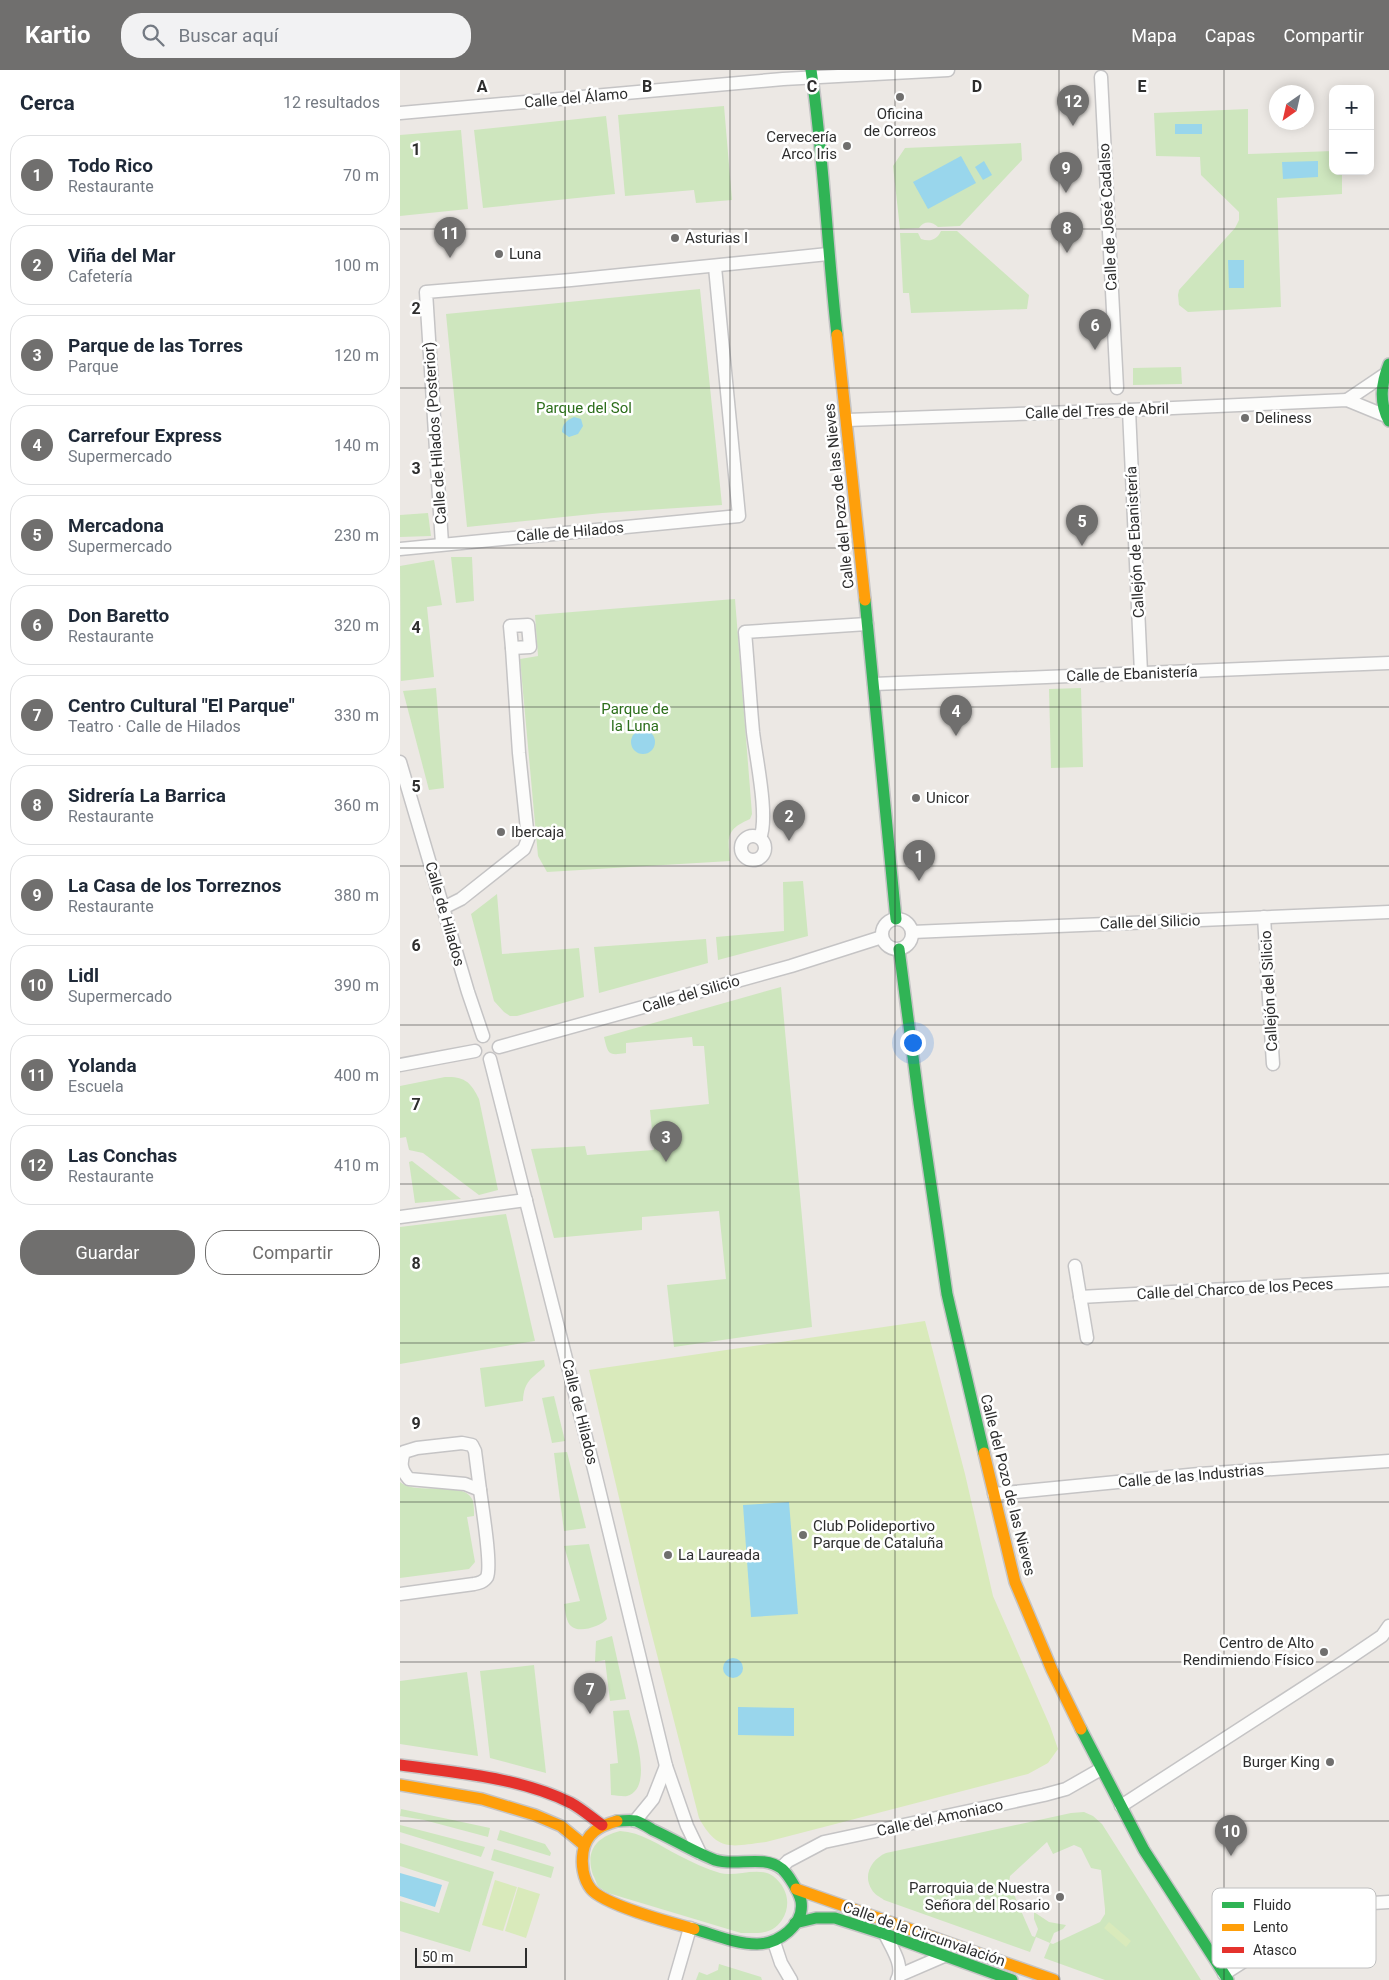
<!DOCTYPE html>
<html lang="es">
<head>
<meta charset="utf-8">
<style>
  body { margin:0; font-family:Roboto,sans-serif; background:#f2f2f3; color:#1f2937 }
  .controls { position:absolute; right:15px; top:15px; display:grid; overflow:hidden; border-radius:10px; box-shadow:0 2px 12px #0003 }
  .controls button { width:45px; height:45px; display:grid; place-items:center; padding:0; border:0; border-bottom:1px solid #e0e1e3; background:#fff; color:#1f2937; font:25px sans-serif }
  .compass { position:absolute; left:869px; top:15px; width:45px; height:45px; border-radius:50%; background:#fff; box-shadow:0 2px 12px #0003; rotate:214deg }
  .scale { position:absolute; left:15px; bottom:12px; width:112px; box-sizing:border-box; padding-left:5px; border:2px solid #2e2e2e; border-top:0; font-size:14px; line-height:18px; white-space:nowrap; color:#2e2e2e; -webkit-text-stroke:4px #fff; paint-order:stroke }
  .you { position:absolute; left:512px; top:972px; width:18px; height:18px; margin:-12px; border:4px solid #fff; border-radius:50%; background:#1a73e8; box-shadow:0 0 0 8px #1a73e833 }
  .badge { display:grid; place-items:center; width:32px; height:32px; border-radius:50%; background:#706f6e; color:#fff; font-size:16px; font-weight:700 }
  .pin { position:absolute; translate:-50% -41px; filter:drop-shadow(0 1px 2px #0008) }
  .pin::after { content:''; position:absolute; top:26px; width:18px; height:15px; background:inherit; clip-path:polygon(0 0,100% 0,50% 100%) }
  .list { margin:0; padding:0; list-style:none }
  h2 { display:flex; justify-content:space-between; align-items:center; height:65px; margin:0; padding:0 20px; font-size:21px }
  h2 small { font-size:16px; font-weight:400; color:#747a83 }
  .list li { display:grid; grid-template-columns:32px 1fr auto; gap:15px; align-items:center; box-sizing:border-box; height:80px; margin:0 10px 10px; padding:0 10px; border:1px solid #e0e1e3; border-radius:20px }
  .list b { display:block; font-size:19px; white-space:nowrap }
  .list p { margin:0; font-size:16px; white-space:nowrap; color:#747a83 }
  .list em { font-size:16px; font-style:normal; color:#747a83 }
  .actions { display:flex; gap:10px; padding:15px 20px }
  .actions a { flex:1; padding:11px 0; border:1px solid #706f6e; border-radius:20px; text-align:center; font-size:18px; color:#706f6e }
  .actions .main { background:#706f6e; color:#fff }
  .icon { flex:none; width:28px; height:28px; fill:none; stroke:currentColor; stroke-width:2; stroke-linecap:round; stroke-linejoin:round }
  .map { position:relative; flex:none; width:989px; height:1910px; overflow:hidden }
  header { display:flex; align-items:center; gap:30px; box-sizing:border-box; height:70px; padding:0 25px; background:#706f6e; color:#fff }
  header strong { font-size:24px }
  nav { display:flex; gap:28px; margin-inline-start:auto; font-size:18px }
  .search { width:350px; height:45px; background:#f2f2f3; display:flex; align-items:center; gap:12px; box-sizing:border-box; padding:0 18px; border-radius:20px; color:#747a83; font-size:19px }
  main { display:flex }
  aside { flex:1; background:#fff }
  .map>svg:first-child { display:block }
</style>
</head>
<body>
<header>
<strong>Kartio</strong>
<div class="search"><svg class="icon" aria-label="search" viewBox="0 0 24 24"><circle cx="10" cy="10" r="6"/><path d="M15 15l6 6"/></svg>Buscar aquí</div>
<nav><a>Mapa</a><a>Capas</a><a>Compartir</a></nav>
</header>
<main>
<aside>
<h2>Cerca<small>12 resultados</small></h2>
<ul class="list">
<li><span class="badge">1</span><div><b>Todo Rico</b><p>Restaurante</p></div><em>70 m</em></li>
<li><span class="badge">2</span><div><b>Viña del Mar</b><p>Cafetería</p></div><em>100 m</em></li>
<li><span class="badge">3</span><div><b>Parque de las Torres</b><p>Parque</p></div><em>120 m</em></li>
<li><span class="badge">4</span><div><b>Carrefour Express</b><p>Supermercado</p></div><em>140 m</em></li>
<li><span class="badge">5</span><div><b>Mercadona</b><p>Supermercado</p></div><em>230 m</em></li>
<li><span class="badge">6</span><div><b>Don Baretto</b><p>Restaurante</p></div><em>320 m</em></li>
<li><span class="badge">7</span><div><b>Centro Cultural &quot;El Parque&quot;</b><p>Teatro · Calle de Hilados</p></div><em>330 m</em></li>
<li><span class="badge">8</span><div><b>Sidrería La Barrica</b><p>Restaurante</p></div><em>360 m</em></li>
<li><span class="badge">9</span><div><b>La Casa de los Torreznos</b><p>Restaurante</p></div><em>380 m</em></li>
<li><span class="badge">10</span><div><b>Lidl</b><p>Supermercado</p></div><em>390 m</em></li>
<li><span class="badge">11</span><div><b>Yolanda</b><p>Escuela</p></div><em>400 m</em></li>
<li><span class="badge">12</span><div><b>Las Conchas</b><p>Restaurante</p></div><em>410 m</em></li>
</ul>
<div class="actions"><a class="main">Guardar</a><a>Compartir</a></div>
</aside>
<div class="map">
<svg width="989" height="1910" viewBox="0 0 989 1910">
  <rect width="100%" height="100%" fill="#ece8e4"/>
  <g fill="#cee6be" fill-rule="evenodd">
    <path d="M324,36l8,94 -36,3 -2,-13 -69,6 -7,-81z"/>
    <path d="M848,39v45l85,-3v20h9v23l-65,4 4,109 -93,5 -9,-7 -1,-10 1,-5 56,-62 4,-8v-8l-38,-37 -1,-18 -44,-1 -2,-43z"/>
    <path d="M206,46l9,78 -132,14 -9,-78z"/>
    <path d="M61,60l7,79 -68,7v-81z"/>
    <path d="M621,73l1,17 -62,66 -22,1c-7,-6 -14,-6 -19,1l-19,1 -7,-63 12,-18z"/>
    <path d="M541,161h16l72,64 -2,14 -116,4 -2,-20h-6l-3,-60h18l3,6c9,3 16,1 20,-8z"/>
    <path d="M300,219l22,216 -120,8 -135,14 -21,-213z"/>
    <path d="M781,297l1,17 -49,1v-17z"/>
    <path d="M28,443l3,23 -31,1v-22z"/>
    <path d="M51,487h21l2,44 -18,2z"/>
    <path d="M34,490l8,45 -15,2 7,70 -33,4 -1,-115z"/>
    <path d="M335,529l17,215 -2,5c-25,11 -22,18 -20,42l-183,11 -9,-16 -18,-197 18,-3 -3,-41z"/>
    <path d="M36,618l8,100 -15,2 -26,-99z"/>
    <path d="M681,618l2,79 -32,1 -2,-79z"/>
    <path d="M403,811l5,55 -90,24 -2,-23 68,-6 -1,-49z"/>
    <path d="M97,824l5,60 77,-6 5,49 -67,19h-7l-6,-4 -10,-11 -23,-87z"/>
    <path d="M306,869l2,24 -109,30 -5,-46z"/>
    <path d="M381,917l31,340 -138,20 -7,-62 59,-6 -7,-68 -77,6v13l-88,8 -23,-89 54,-3 2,9 67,-5 -4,-40 59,-6 -5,-58h-11l-1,-9 -66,6v10c-18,3 -18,1 -22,-16z"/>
    <path d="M45,1007c19,-1 26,5 34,22l19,91 -19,5 -56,-42 -14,-3 -3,-13 -6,1v-52z"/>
    <path d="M12,1091l49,38 -46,4 -6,-41z"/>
    <path d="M106,1144l29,127 -135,23v-137z"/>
    <path d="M144,1290l1,6c-13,13 -21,14 -22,35l-38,6 -5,-39z"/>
    <path d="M154,1326l11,45 -13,2 -10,-45z"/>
    <path d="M167,1382l19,76 -22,3 -10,-78z"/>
    <path d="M0,1412c18,15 64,-4 73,19 1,4 1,11 1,15l-7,1 8,45 -6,7 -69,9z"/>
    <path d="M189,1474l18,75c-6,7 -28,15 -36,7 -5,-4 -6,-16 -7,-22l16,-3 -16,-55z"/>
    <path d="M212,1566l14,63 -16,2 -5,-41 -10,2 1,-21z"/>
    <path d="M134,1595l12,108 -56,-15 -10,-87z"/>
    <path d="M67,1602l11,84 -78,-12v-63z"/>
    <path d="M229,1640c4,19 26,78 -2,86 -4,1 -11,-1 -16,-1l-1,-31 8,-1 -5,-52z"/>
    <path d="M1,1739l89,19 -2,9 -64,-17 -24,-4z"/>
    <path d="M684,1742l9,4 9,8 99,156h-96l-61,-22 6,-15 -14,-6 -6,15 -146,-52c-4,-3 -10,-6 -12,-10 -10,-15 0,-31 14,-37l185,-40zM647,1772l6,12 21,-9 7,3 10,20 10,2 4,39v5l-5,8 -47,22 -3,-1 4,-10 9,-4 3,-4 -17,-3 -15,-10v7l4,10 -3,8 -3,-1 -23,-53 1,-7z"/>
    <path d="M0,1755l85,22 -4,10 -81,-25z"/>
    <path d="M100,1760l45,14 6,9 -1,3 -53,-16z"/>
    <path d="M220,1761c21,1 39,14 58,24 14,7 28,14 42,18 16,4 39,-7 53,3 14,11 19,28 9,44 -10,15 -24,13 -41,13l-133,-40c-3,-2 -8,-5 -10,-7 -2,-3 -3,-8 -5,-11 -8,-24 3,-38 27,-44z"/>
    <path d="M0,1773l94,29 -24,80 -70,-21v-30l39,12 10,-31 -49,-16z"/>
    <path d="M94,1779l60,18 -3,11 -60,-18z"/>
    <path d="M319,1894l42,13 1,3h-66l3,-8 8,3 11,-5z"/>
  </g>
  <g fill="#d9eabb">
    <path d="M525,1251l40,153 28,122 57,130 8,23 -10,14 -20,11 -262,68c-34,4 -48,11 -67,-24l-55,-214 -55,-234z"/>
    <path d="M95,1810l22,7 -14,44 -21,-6z"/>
    <path d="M118,1817l22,7 -14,44 -21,-7z"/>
    <path d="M709,1852l22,19 -5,6 -22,-19z"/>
  </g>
  <g fill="#99d6ec">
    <rect x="775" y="54" width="27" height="10"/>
    <path d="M561,86l15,27 -48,26 -15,-27z"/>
    <path d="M584,91l8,14 -9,5 -8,-13z"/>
    <path d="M918,91v16l-35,2 -1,-17z"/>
    <path d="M828,190h16v28h-15z"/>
    <path d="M174,347l7,2 2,7 -5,8 -9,3 -7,-5c0,-8 5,-12 12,-15z"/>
    <circle cx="243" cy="672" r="12"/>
    <path d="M389,1432l9,112 -47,3 -8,-112z"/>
    <circle cx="333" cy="1598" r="10"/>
    <path d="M338,1637l56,1v28l-56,-1z"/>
    <path d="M0,1803l42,12 -7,22 -35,-11z"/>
  </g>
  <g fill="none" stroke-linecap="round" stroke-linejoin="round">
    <defs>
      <g id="street">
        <path d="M701,7l16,311"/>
        <path d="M0,43l383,-34 165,-9"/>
        <path d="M947,330l37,-25"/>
        <path d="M729,340l12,263"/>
        <path d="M447,350l282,-10 218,-10 39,16"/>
        <path d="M42,474l-16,-252 145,-12 257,-26"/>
        <path d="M0,479l339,-33 -24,-249"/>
        <path d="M128,555l2,22 -18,1 -2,-22z"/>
        <path d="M474,614l515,-21"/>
        <path d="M0,692l68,230 15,44"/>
        <circle cx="353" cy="778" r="12"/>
        <path d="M360,768c9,-21 -4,-80 -7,-106 -3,-33 -5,-66 -8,-100l122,-8"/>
        <path d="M43,838l18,-9 63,-50 4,-10 -9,-86 -7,-105"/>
        <path d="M864,847l9,147"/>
        <circle cx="497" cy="864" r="15"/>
        <path d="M512,862l477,-20"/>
        <path d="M99,977l292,-81 91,-29"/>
        <path d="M90,989l105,414 71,293 21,60 13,27"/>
        <path d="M0,995l75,-14"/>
        <path d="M0,1147l126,-17"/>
        <path d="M675,1196l12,72"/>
        <path d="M680,1227l309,-17"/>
        <path d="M62,1373l10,2 3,6 5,39 -15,-6 -56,-5c-8,-9 -9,-15 -5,-27l13,-4z"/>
        <path d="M594,1424l205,-20 190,-13"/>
        <path d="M0,1524l74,-10c5,-1 10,-2 13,-7 5,-12 -5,-71 -7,-87"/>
        <path d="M721,1736l224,-145 37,-25 7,-10"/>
        <path d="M235,1751l18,-22 13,-33"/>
        <path d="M381,1798l7,-7 36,-19 220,-47 22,-6 35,-20"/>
        <path d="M485,1864c6,13 20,32 12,46"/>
        <path d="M374,1872l7,21 10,17"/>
        <path d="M824,1904l65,-42 18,-9 49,-19 33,-2"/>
        <path d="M500,1905l44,-19"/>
        <path d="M275,1910l15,-52"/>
      </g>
      <g id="fast">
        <path d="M411,0c13,88 16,177 26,265"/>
        <path d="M989,294c-8,20 -10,38 0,57"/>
        <path d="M465,530l31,319"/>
        <path d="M499,879l20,154 28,191 37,159"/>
        <path d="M681,1659l63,121 84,130"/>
        <path d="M217,1751c6,0 13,-1 19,0 6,2 12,6 17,9 20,9 41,22 62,30 21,7 48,-6 67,9 6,5 17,23 19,32 4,24 -23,43 -44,43 -21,0 -42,-9 -63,-15"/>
        <path d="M395,1853l21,-5h19l50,16 127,46"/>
      </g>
      <g id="slow">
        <path d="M437,265l28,265"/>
        <path d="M584,1383l31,129 37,88 29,59"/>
        <path d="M0,1715l82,14 53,16 26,11 23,19"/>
        <path d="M217,1751c-18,5 -31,12 -34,31 -2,12 0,27 8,37 13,16 81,34 103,40"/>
        <path d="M396,1819l258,91"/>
      </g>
      <path id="jam" d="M0,1695c57,8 119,12 171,38 11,6 21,15 31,22"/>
    </defs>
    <use href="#street" stroke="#c5c4c5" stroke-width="15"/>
    <use href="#fast" stroke="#c5c4c5" stroke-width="14"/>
    <use href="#slow" stroke="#c5c4c5" stroke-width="14"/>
    <use href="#jam" stroke="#c5c4c5" stroke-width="14"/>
    <use href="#street" stroke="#fcfcfb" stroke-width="12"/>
    <use href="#fast" stroke="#30b455" stroke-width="11"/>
    <use href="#slow" stroke="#ff9f0a" stroke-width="11"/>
    <use href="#jam" stroke="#e5322d" stroke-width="11"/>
  </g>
  <path fill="none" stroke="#2e2e2e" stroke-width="1" stroke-opacity="0.55" d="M165,0v1910M330,0v1910M495,0v1910M659,0v1910M824,0v1910M0,159h989M0,318h989M0,478h989M0,637h989M0,796h989M0,955h989M0,1114h989M0,1273h989M0,1432h989M0,1592h989M0,1751h989"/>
  <g fill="#706f6e" stroke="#fff" stroke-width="2">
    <circle cx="500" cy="27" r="5"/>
    <circle cx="447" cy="76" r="5"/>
    <circle cx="275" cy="168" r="5"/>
    <circle cx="99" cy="184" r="5"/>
    <circle cx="845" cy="348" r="5"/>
    <circle cx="516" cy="728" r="5"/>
    <circle cx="101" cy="762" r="5"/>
    <circle cx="403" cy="1465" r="5"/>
    <circle cx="268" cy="1485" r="5"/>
    <circle cx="924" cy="1582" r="5"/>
    <circle cx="930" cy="1692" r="5"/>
    <circle cx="660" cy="1827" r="5"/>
  </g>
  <g text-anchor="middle" stroke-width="5" stroke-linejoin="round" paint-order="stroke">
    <g font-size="15" fill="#2e2e2e" stroke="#fff">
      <text transform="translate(176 28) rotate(-5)" y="5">Calle del Álamo</text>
      <text transform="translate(708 147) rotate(-93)" y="5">Calle de José Cadalso</text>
      <text transform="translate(697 341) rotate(-2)" y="5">Calle del Tres de Abril</text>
      <text transform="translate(35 363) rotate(-94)" y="5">Calle de Hilados (Posterior)</text>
      <text transform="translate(439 426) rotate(-96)" y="5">Calle del Pozo de las Nieves</text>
      <text transform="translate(170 462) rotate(-5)" y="5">Calle de Hilados</text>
      <text transform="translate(735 472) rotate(-93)" y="5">Callejón de Ebanistería</text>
      <text transform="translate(732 604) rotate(-2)" y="5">Calle de Ebanistería</text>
      <text transform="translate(45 844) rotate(74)" y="5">Calle de Hilados</text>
      <text transform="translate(750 852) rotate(-2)" y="5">Calle del Silicio</text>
      <text transform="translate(869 921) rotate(-93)" y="5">Callejón del Silicio</text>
      <text transform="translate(291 924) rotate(-16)" y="5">Calle del Silicio</text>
      <text transform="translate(835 1219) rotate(-3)" y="5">Calle del Charco de los Peces</text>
      <text transform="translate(180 1342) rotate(76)" y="5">Calle de Hilados</text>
      <text transform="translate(791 1406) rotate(-5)" y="5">Calle de las Industrias</text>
      <text transform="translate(608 1415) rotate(76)" y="5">Calle del Pozo de las Nieves</text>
      <text transform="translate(540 1748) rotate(-12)" y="5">Calle del Amoniaco</text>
      <text transform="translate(524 1864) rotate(19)" y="5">Calle de la Circunvalación</text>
    </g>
    <g font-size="15" fill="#2e2e2e" stroke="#fff" text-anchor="start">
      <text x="500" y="49" text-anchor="middle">Oficina<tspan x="500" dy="17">de Correos</tspan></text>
      <text x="437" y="72" text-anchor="end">Cervecería<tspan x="437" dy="17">Arco Iris</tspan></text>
      <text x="285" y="173">Asturias I</text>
      <text x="109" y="189">Luna</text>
      <text x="855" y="353">Deliness</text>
      <text x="526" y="733">Unicor</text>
      <text x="111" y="767">Ibercaja</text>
      <text x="413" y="1461">Club Polideportivo<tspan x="413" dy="17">Parque de Cataluña</tspan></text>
      <text x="278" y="1490">La Laureada</text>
      <text x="914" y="1578" text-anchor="end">Centro de Alto<tspan x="914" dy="17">Rendimiendo Físico</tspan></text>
      <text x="920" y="1697" text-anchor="end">Burger King</text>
      <text x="650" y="1823" text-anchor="end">Parroquia de Nuestra<tspan x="650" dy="17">Señora del Rosario</tspan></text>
    </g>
    <g font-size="15" fill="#2c6e1b" stroke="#fff">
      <text x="184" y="343">Parque del Sol</text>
      <text x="235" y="644">Parque de<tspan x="235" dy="17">la Luna</tspan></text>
    </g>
  </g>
  <rect x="812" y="1818" width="164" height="80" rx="8" fill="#fff" stroke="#c0c0c0" stroke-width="1"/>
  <rect x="822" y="1832" width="22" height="6" fill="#30b455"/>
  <rect x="822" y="1854" width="22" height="7" fill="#ff9f0a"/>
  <rect x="822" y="1877" width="22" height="6" fill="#e5322d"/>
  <g font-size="14" fill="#2e2e2e">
    <text x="853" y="1840">Fluido</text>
    <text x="853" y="1862">Lento</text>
    <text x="853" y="1885">Atasco</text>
  </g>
  <g font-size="16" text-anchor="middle" font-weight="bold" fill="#2e2e2e" stroke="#fff" stroke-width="5" stroke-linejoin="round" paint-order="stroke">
    <text x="82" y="22">A</text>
    <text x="247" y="22">B</text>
    <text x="412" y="22">C</text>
    <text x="577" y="22">D</text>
    <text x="742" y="22">E</text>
    <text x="16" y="85">1</text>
    <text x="16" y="244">2</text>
    <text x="16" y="404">3</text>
    <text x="16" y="563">4</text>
    <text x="16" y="722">5</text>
    <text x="16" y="881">6</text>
    <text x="16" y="1040">7</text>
    <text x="16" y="1199">8</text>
    <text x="16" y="1359">9</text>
  </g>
</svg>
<div class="controls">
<button>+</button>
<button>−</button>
</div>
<svg class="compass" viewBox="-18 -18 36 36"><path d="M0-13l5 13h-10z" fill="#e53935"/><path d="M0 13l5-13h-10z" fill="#747a83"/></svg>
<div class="scale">50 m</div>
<div class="you"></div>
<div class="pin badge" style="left:519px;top:811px">1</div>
<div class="pin badge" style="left:389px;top:771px">2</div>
<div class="pin badge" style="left:266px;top:1092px">3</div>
<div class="pin badge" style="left:556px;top:666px">4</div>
<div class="pin badge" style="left:682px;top:476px">5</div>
<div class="pin badge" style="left:695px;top:280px">6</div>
<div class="pin badge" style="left:190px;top:1644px">7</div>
<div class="pin badge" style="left:667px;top:183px">8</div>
<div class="pin badge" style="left:666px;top:123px">9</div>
<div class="pin badge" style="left:831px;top:1786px">10</div>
<div class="pin badge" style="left:50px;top:188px">11</div>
<div class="pin badge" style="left:673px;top:56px">12</div>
</div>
</main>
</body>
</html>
